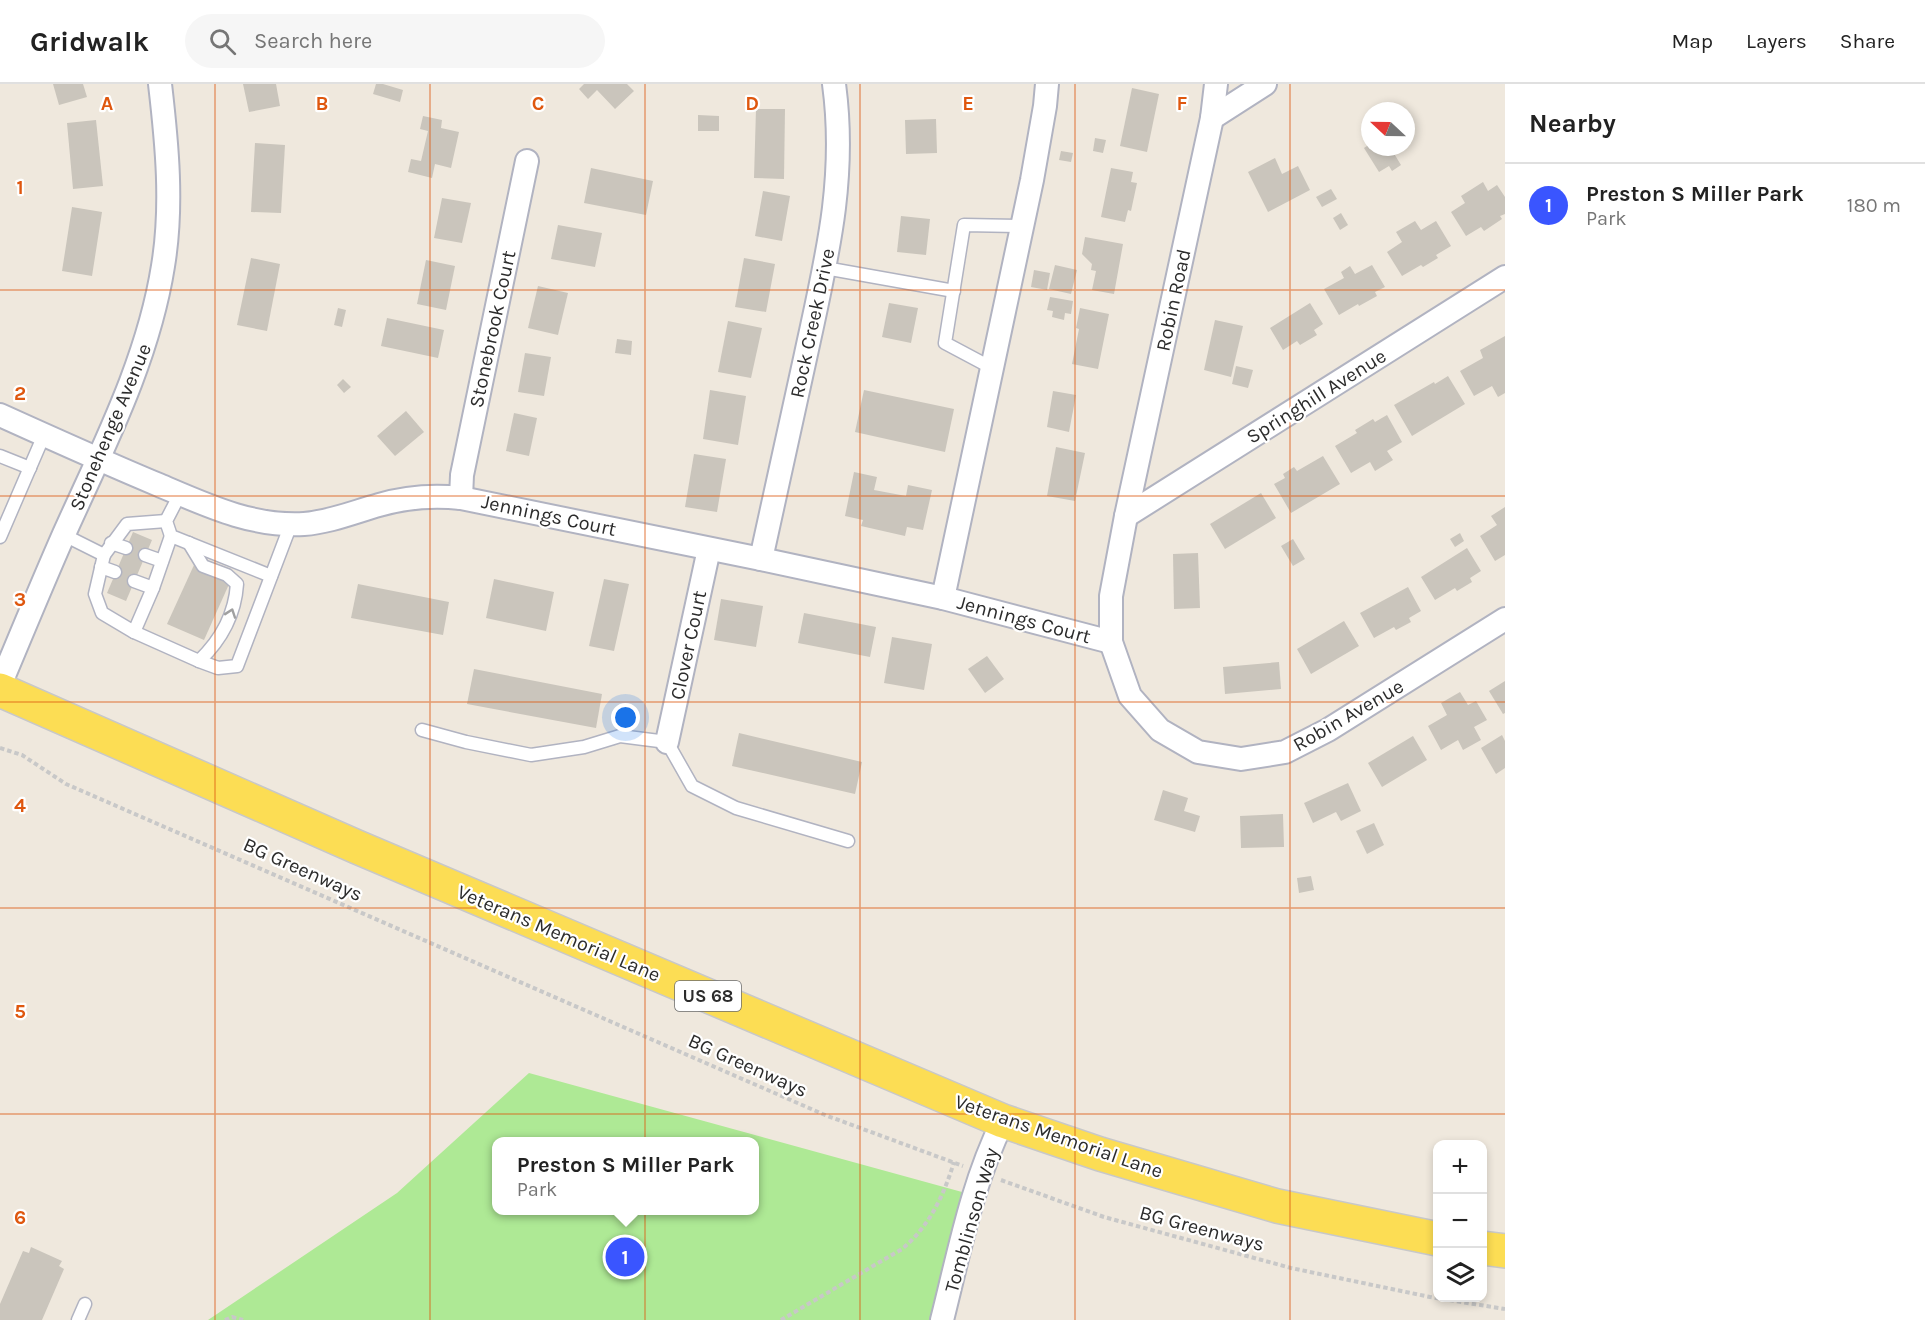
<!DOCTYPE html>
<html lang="en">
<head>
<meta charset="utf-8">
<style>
  body { margin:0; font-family:Karla,sans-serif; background:#f6f6f6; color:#222 }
  .controls { position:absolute; right:18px; bottom:18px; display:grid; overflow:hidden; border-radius:12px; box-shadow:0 3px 9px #0003 }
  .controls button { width:54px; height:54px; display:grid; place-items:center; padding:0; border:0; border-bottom:2px solid #e0e0e0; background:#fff; color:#222; font:30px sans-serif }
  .compass { position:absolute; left:1361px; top:18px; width:54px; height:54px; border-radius:50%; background:#fff; box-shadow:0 3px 9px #0003; rotate:292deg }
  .you { position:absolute; left:626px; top:634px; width:21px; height:21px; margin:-15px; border:4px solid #fff; border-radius:50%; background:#1a73e8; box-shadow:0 0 0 9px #1a73e833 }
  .badge { display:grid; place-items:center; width:39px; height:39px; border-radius:50%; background:#3a55ff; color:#fff; font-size:20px; font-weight:700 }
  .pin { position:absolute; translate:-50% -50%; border:3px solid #fff; box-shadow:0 2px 6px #0006 }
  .popup { position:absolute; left:492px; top:1053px; width:267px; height:78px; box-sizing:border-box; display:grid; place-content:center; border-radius:12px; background:#fff; filter:drop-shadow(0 2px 4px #0005); font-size:20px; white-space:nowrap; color:#767676 }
  .popup b { font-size:22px; color:#222 }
  .popup::after { content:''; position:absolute; left:50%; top:100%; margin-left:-12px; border:12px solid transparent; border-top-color:#fff }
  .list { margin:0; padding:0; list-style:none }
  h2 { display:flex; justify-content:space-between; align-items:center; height:78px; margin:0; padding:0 24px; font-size:26px }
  h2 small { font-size:20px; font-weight:400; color:#767676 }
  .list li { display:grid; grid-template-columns:39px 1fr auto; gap:18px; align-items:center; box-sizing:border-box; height:84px; padding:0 24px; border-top:2px solid #e0e0e0 }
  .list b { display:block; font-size:22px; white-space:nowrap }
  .list p { margin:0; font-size:20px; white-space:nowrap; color:#767676 }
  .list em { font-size:20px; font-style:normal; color:#767676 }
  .icon { flex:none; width:33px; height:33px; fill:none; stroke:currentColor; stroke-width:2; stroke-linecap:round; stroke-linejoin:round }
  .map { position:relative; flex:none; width:1505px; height:1236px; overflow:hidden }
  header { display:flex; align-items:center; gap:36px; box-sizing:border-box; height:84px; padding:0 30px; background:#fff; border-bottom:2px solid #e0e0e0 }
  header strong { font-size:28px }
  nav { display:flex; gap:33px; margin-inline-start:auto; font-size:21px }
  .search { width:420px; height:54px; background:#f6f6f6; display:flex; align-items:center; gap:15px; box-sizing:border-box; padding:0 21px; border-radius:33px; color:#767676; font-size:22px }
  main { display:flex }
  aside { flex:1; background:#fff }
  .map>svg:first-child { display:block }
</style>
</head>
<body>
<header>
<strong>Gridwalk</strong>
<div class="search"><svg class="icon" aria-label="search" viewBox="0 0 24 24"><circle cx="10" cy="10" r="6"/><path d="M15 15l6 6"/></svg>Search here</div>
<nav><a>Map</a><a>Layers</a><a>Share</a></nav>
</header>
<main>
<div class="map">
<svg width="1505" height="1236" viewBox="0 0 1505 1236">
  <rect width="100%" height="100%" fill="#efe8dd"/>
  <path fill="#aee995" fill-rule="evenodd" d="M529,989l433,119 -30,128h-724l189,-127zM496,1058h258v68h-258z"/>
  <g fill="#cac5bc">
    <path d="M53,0h30l4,13 -28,8z"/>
    <path d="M243,0h33l4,22 -31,6z"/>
    <path d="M376,0h7l20,6 -3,12 -27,-8z"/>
    <path d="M584,0h43l7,7 -19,18 -18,-19 -9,9 -9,-10z"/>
    <path d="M1132,4l27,6 -12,58 -27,-6z"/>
    <path d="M756,25h29l-1,70 -30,-1z"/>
    <path d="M698,31l21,1v15h-21z"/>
    <path d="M423,32l19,4 -1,8 18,4 -8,36 -16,-4 -3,14 -24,-6 3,-13 10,2 7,-30 -8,-2z"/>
    <path d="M936,35l1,34 -31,1 -1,-34z"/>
    <path d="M96,36l7,66 -30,3 -6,-66z"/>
    <path d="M1095,54l11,2 -3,13 -10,-2z"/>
    <path d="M255,59l30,2 -4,68 -30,-1z"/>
    <path d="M1370,60v3h20l11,18 -9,6 -3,-5 -10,6 -15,-24z"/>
    <path d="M1061,67l12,2 -2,9 -12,-2z"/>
    <path d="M1275,74l7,16 16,-8 12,24 -42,22 -20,-40z"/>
    <path d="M591,84l62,13 -7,34 -62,-12z"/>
    <path d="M1111,84l22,4 -2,10 6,1 -6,28 -3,-1 -3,12 -24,-5z"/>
    <path d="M1483,98l5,9 9,-6 8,12v17l-5,2 2,3 -18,12 -3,-4 -15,9 -15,-24 14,-9 -4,-7z"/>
    <path d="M1331,105l6,10 -15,8 -6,-10z"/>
    <path d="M763,107l27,5 -8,45 -27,-5z"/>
    <path d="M442,114l29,5 -9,40 -28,-5z"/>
    <path d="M72,123l30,5 -10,64 -30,-5z"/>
    <path d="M1341,129l7,12 -8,5 -7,-12z"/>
    <path d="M901,132l29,3 -4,36 -29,-3z"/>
    <path d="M1415,137l6,9 15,-9 15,25 -15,9 2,3 -15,9 -2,-2 -19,11 -15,-24 15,-10 -6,-10z"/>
    <path d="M558,141l44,8 -7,34 -44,-8z"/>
    <path d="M1085,153l38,7 -9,50 -22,-4 4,-19 -5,-1 1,-6 -10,-10z"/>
    <path d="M251,174l29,6 -13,67 -30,-6z"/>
    <path d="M744,174l31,6 -9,48 -31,-5z"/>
    <path d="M426,176l29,6 -9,44 -29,-6z"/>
    <path d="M1055,181l22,5 -6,24 -22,-5z"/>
    <path d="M1372,181l13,22 -10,5 2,4 -18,10 -1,-2 -19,11 -15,-26 20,-11 -3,-6 9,-6 5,8z"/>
    <path d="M1034,186l16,3 -3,17 -16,-3z"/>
    <path d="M538,202l30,7 -10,42 -30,-7z"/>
    <path d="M1050,213l23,4 -2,13 -6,-1 -1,7 -12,-3 1,-6 -6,-1z"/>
    <path d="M889,219l29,5 -7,35 -29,-6z"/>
    <path d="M1310,219l13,21 -9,6 3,5 -17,10 -3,-4 -14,9 -13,-22z"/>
    <path d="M338,224l8,2 -4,17 -8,-2z"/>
    <path d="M1080,224l29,6 -11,55 -26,-5 7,-35 -3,-1z"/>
    <path d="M387,234l57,12 -6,28 -57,-12z"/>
    <path d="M1215,236l28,6 -12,51 -27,-7z"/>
    <path d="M728,237l34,7 -11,50 -33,-6z"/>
    <path d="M1505,252v57l-7,4 -6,-11 -18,10 -14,-25 23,-13 -3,-8z"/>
    <path d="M617,255l15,2 -1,14 -16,-2z"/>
    <path d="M525,269l26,4 -7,39 -26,-4z"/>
    <path d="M1236,282l17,4 -5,18 -16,-4z"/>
    <path d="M1448,292l17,28 -53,32 -18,-31 40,-23 1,2z"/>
    <path d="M343,295l8,8 -7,6 -7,-8z"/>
    <path d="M710,306l36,6 -8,49 -35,-6z"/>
    <path d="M864,306l90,19 -9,43 -90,-20z"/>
    <path d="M1053,307l23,4 -7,37 -22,-5z"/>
    <path d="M406,327l18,21 -29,24 -18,-20z"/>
    <path d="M514,329l23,5 -8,38 -23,-5z"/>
    <path d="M1387,331l15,27 -15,9 6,9 -18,11 -5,-9 -19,11 -16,-27 22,-13 -2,-3 18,-11 2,3z"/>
    <path d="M1056,363l29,6 -10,48 -28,-5z"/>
    <path d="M694,370l32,5 -9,53 -32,-5z"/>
    <path d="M1323,372l17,28 -49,29 -17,-29 11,-6 -2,-4 11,-7 3,4z"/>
    <path d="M854,388l23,5 -3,13 32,6 2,-11 24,5 -9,40 -16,-3 -2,9 -44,-10 2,-6 -18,-4z"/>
    <path d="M1261,409l15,25 -51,31 -15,-25z"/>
    <path d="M1505,423v48l-10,6 -15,-25 17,-11 -6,-9z"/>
    <path d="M133,448l19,8 -26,61 -19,-8z"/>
    <path d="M1460,449l4,8 -9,6 -5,-8z"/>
    <path d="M1293,455l12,20 -12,7 -12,-20z"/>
    <path d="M1467,464l14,23 -11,7 2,4 -15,9 -2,-3 -20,12 -14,-23z"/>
    <path d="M1198,469l2,55 -26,1 -1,-55z"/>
    <path d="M194,481l36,17 -26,58 -37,-16z"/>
    <path d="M494,495l60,13 -8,39 -60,-13z"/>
    <path d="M604,495l25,5 -15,67 -25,-5z"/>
    <path d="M358,500l91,18 -6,33 -92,-17z"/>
    <path d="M1408,503l13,24 -12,7 2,4 -15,8 -2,-3 -20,11 -14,-25z"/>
    <path d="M721,515l42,7 -7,41 -42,-7z"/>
    <path d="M804,529l72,14 -6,30 -72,-14z"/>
    <path d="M1344,537l15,25 -48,28 -14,-25z"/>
    <path d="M892,553l40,7 -8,46 -40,-7z"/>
    <path d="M987,572l17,23 -19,14 -17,-24z"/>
    <path d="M1279,578l2,27 -56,5 -2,-27z"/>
    <path d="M474,585l128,25 -6,34 -129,-24z"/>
    <path d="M1505,597v32l-2,1 -14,-23z"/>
    <path d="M1460,608l8,13 8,-4 11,19 -13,7 7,13 -18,10 -5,-10 -17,10 -13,-24 19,-11 -6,-12z"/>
    <path d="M739,649l123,29 -7,32 -123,-28z"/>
    <path d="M1502,651l3,6v27l-9,6 -15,-26z"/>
    <path d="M1413,652l14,24 -45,27 -14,-24z"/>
    <path d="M1348,699l13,28 -20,10 -5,-9 -23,11 -9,-20z"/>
    <path d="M1163,706l25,8 -4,13 16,5 -5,16 -41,-12z"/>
    <path d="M1283,730l1,33 -43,1 -1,-32z"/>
    <path d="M1374,739l10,22 -17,9 -11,-23z"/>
    <path d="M1311,792l3,14 -15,3 -2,-15z"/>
    <path d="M31,1163l31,14 -3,5 5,3 -22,51h-42v-16l23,-53 6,2z"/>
  </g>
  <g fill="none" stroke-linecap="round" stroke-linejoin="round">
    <defs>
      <g id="service">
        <path d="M825,184l129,23"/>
        <path d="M992,284l-47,-25 19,-118 59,1"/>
        <path d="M0,372l30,12"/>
        <path d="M180,410l-14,27 5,15 100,40"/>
        <path d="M64,451l40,20 -9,39 7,19 32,19 65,29 19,7 19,-2 54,-142"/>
        <path d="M0,453l44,-102"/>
        <path d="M111,459l15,5"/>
        <path d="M189,459l14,23 24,9 10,9c-2,31 -16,56 -38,77"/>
        <path d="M104,471l23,-31 39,-3"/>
        <path d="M145,471l17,6"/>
        <path d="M101,483l14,5"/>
        <path d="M134,497l19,7"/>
        <path d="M134,548l19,-44 18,-52"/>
        <path d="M422,646l44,12 65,13 53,-8 36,-11 47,6 25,44 44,22 112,33"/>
        <path d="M78,1236l7,-16"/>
      </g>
      <g id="minor">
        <path d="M1216,0l-4,34 -86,398 -15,80v46l19,54 30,34 38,22 43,7 44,-7 43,-22 177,-111"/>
        <path d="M1212,34l53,-34"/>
        <path d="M0,331c53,24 106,48 159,70 47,20 93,42 145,39 26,-2 50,-12 75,-19 27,-8 54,-10 82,-7l300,61 182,39 168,44"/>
        <path d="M461,414l1,-23 65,-314"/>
        <path d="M1126,432l379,-239"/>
        <path d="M761,475c15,-69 30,-137 45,-205 20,-93 41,-174 28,-270"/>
        <path d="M943,514l89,-418 13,-74 2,-22"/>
        <path d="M0,601c21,-50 42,-101 64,-151 39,-87 84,-173 99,-268 10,-60 4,-122 -3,-182"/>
        <path d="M667,658l42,-193"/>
        <path d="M942,1236c17,-67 30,-137 61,-199"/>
      </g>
      <g id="primary">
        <path d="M0,606l357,157 646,274 97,33 177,52 161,33"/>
        <path d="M1482,1164l23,3"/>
      </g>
    </defs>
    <use href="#service" stroke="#b1b3c1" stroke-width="15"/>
    <use href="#minor" stroke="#b1b3c1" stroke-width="26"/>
    <use href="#primary" stroke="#c8c8c8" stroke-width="36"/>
    <g stroke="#c8c8c8" stroke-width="4" stroke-dasharray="4.5 3" stroke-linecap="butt">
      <path d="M0,664l22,7 44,29 759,331 138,51"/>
      <path d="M1001,1096l103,37 187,51 139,29 75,12"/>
      <path d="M225,1236l7,-3 11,3"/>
      <path d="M781,1236l121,-71c27,-22 42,-54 52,-87"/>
    </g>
    <use href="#service" stroke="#fff" stroke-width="12"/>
    <use href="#minor" stroke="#fff" stroke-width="22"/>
    <use href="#primary" stroke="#fcdd54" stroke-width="33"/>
  </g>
  <defs><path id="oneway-chevron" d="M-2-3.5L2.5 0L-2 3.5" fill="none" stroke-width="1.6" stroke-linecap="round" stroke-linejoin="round" transform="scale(1.5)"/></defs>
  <use stroke="#a0a0a0" href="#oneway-chevron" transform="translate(231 529) rotate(-71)"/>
  <path fill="none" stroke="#df570e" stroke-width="1.5" stroke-opacity="0.55" d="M215,0v1236M430,0v1236M645,0v1236M860,0v1236M1075,0v1236M1290,0v1236M0,206h1505M0,412h1505M0,618h1505M0,824h1505M0,1030h1505"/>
  <g text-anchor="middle" stroke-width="4.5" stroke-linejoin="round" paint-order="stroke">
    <rect fill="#fff" stroke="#6b6b6b" stroke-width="1.5" x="675" y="897" width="66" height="30" rx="4.5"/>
    <g font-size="18" font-weight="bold" fill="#2c2c2c">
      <text x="708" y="918">US 68</text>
    </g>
    <g font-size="20" fill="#2c2c2c" stroke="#fff">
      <text transform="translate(1173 216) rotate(-78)" y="7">Robin Road</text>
      <text transform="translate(812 239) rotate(-78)" y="7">Rock Creek Drive</text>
      <text transform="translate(492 245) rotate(-78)" y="7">Stonebrook Court</text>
      <text transform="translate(1316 312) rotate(-32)" y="7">Springhill Avenue</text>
      <text transform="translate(110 343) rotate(-67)" y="7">Stonehenge Avenue</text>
      <text transform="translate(549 431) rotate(12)" y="7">Jennings Court</text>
      <text transform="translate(1024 535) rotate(15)" y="7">Jennings Court</text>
      <text transform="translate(688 561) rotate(-78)" y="7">Clover Court</text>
      <text transform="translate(1348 631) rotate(-30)" y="7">Robin Avenue</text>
      <text transform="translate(303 785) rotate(24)" y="7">BG Greenways</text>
      <text transform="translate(559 849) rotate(23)" y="7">Veterans Memorial Lane</text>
      <text transform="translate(748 981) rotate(24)" y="7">BG Greenways</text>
      <text transform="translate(1059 1052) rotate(19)" y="7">Veterans Memorial Lane</text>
      <text transform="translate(971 1136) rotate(-74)" y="7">Tomblinson Way</text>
      <text transform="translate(1202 1144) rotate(15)" y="7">BG Greenways</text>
    </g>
  </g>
  <g font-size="20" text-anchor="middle" font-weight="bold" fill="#df570e" stroke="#fff" stroke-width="4.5" stroke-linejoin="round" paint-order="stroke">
    <text x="107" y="26">A</text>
    <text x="322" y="26">B</text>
    <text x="538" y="26">C</text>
    <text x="752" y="26">D</text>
    <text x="968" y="26">E</text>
    <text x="1182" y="26">F</text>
    <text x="20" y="110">1</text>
    <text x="20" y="316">2</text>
    <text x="20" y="522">3</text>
    <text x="20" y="728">4</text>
    <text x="20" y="934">5</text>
    <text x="20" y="1140">6</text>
  </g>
</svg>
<div class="controls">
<button>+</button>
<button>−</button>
<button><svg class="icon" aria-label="layers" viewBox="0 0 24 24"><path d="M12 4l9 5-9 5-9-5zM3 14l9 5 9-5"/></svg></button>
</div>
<svg class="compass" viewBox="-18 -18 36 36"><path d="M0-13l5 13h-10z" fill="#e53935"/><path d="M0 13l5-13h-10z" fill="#767676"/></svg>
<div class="you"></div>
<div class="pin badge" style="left:625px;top:1173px">1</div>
<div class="popup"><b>Preston S Miller Park</b>Park</div>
</div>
<aside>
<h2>Nearby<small></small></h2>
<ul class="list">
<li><span class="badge">1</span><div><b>Preston S Miller Park</b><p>Park</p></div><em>180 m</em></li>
</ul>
</aside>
</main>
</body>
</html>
